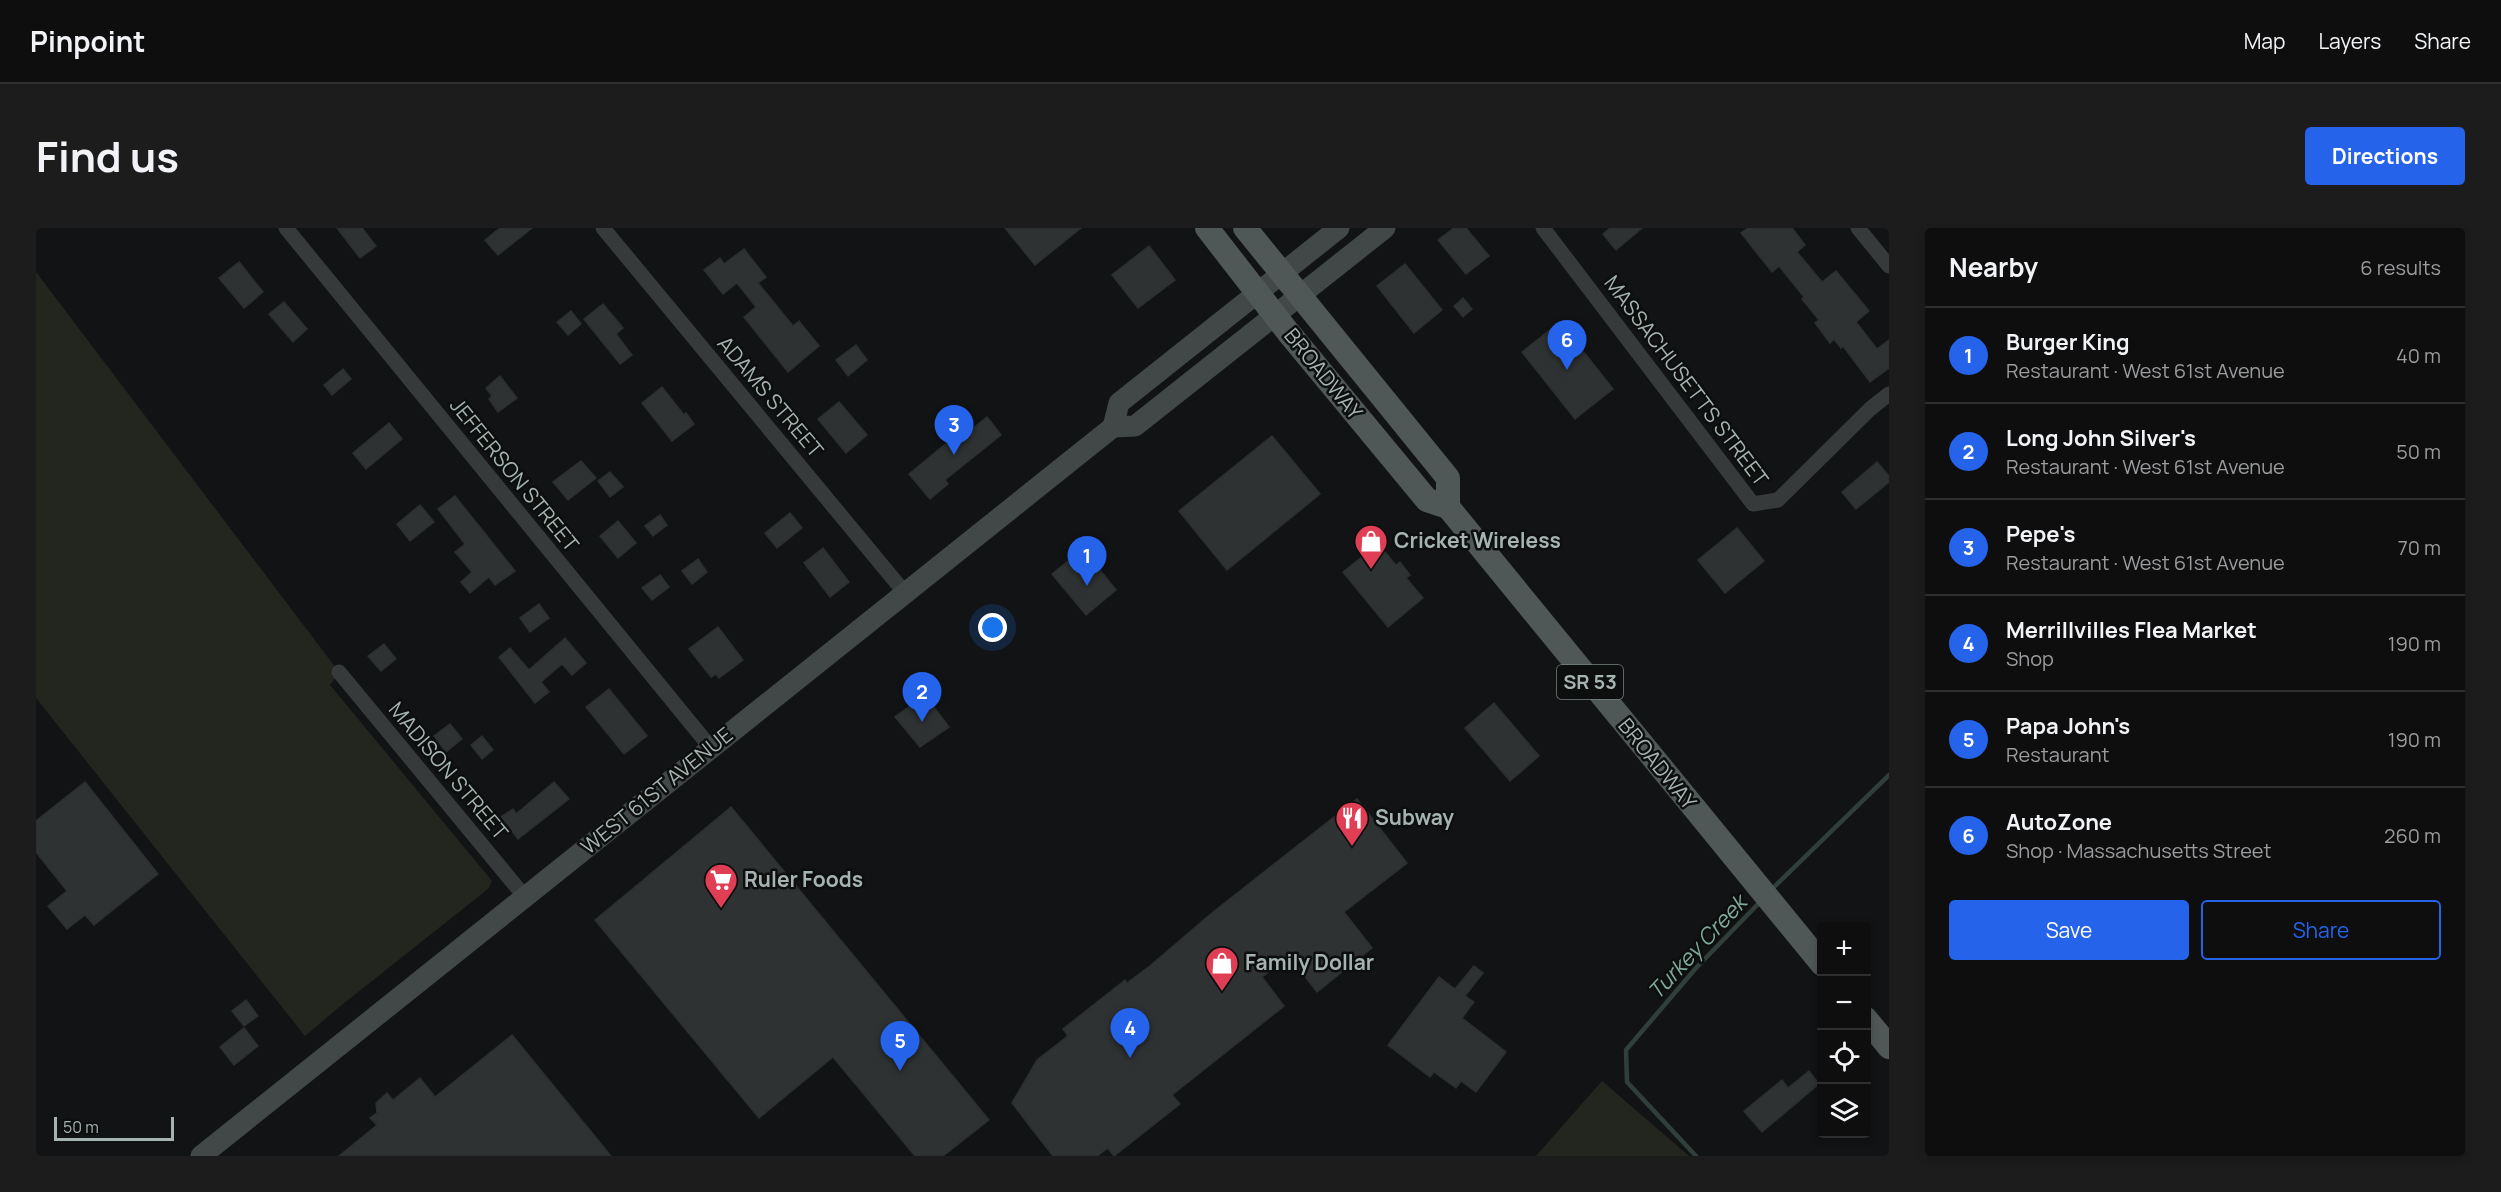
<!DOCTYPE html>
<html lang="en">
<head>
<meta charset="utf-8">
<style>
  body { margin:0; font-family:Manrope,sans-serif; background:#1c1c1d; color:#f1f3f6 }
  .controls { position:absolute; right:18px; bottom:18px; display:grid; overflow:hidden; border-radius:6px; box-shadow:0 3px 9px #0003 }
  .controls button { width:54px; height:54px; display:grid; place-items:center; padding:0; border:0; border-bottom:2px solid #2e2e2f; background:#0e0e0f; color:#f1f3f6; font:30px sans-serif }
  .scale { position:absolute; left:18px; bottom:15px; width:120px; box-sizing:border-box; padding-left:6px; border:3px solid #a5b3b1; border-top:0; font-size:16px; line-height:21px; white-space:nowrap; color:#a5b3b1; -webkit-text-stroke:4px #0d0e0e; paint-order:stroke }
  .you { position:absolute; left:957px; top:400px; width:21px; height:21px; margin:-15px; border:4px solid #fff; border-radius:50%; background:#1a73e8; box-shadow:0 0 0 9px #1a73e833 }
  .badge { display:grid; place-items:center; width:39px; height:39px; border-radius:50%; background:#2563eb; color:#fff; font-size:20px; font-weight:700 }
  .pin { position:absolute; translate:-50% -50px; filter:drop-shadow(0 2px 3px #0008) }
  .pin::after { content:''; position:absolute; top:32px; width:21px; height:18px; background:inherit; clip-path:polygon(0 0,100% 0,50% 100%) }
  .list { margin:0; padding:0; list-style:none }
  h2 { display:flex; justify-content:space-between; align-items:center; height:78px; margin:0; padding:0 24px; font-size:26px }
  h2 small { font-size:20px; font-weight:400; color:#9b9c9e }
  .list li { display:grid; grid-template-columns:39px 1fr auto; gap:18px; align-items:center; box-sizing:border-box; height:96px; padding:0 24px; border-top:2px solid #2e2e2f }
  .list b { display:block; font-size:22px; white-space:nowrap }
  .list p { margin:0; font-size:20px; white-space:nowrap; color:#9b9c9e }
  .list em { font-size:20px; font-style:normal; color:#9b9c9e }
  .actions { display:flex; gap:12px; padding:18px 24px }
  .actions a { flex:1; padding:14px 0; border:2px solid #2563eb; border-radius:6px; text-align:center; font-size:21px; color:#2563eb }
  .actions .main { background:#2563eb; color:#fff }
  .icon { flex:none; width:33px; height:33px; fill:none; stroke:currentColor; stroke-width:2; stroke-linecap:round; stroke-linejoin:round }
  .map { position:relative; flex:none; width:1853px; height:928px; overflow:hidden; border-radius:6px }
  header { display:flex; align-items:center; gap:36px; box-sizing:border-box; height:84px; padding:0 30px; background:#0e0e0f; border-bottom:2px solid #2e2e2f }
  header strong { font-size:28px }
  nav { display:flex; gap:33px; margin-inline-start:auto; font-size:21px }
  .intro { display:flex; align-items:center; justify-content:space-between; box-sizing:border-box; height:144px; padding:0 36px }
  h1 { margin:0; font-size:42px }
  .button { padding:15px 27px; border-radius:6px; background:#2563eb; color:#fff; font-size:21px; font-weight:700 }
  main { display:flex; gap:36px; padding:0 36px }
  aside { flex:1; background:#0e0e0f; border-radius:6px; box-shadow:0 3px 9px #0003 }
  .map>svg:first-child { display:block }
</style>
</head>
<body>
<header>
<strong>Pinpoint</strong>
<nav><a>Map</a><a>Layers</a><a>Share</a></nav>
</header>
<div class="intro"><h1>Find us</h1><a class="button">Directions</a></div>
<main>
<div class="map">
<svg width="1853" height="928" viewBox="0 0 1853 928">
  <rect width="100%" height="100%" fill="#121314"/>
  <g fill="#23261f">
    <path d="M0,44l303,400 -9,13 162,196 -4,8 -150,119 -33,28 -269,-338z"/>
    <path d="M1566,853l87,75h-153z"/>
  </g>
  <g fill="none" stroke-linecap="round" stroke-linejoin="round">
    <g stroke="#313f3a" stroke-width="4.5">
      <path d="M1736,661l117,-114"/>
      <path d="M1660,928l-69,-74 -1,-32 70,-82 64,-66"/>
    </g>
  </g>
  <g fill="#2f3232" stroke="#2c2f2f" stroke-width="1.5">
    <path d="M301,0h25l14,18 -16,12z"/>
    <path d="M464,0h32l-34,27 -13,-15z"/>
    <path d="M969,0h76l-46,37z"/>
    <path d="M1418,0h12l23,28 -23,18 -28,-34z"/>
    <path d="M1574,0h32l-26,22 -13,-16z"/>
    <path d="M1712,0h44l13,17 -8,7 25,30 14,-11 33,40 -13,11 21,27 12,-9v28l-19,14 -27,-36 -2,2 -7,-9 -4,4 -15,-20 4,-3 -17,-21 2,-2 -25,-31 -7,6 -31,-39z"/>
    <path d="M1113,18l26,34 -37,28 -26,-33z"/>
    <path d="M708,21l22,28 -8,6 35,43 6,-5 20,25 -31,26 -44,-55 12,-10 -19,-24 -14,11 -19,-24 16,-12 4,6z"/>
    <path d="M203,34l24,30 -19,16 -25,-30z"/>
    <path d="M1369,36l37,46 -28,23 -37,-47z"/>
    <path d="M1427,70l9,11 -9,8 -9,-11z"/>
    <path d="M248,74l23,27 -14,13 -24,-28z"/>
    <path d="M567,76l20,24 -7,6 16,21 -12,9 -36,-45z"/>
    <path d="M535,83l10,13 -13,11 -11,-13z"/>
    <path d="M1524,94l53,67 -38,30 -53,-67z"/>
    <path d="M820,117l11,15 -19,16 -12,-16z"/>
    <path d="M307,141l8,10 -19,16 -8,-10z"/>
    <path d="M464,148l17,22 -19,14 -9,-13 3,-3 -6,-8z"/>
    <path d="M626,159l22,28 2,-2 8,11 -22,17 -30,-38z"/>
    <path d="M803,174l28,33 -21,18 -28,-34z"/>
    <path d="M951,189l14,18 -56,45 3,4 -18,15 -21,-25 51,-42 3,4z"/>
    <path d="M353,195l13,16 -36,30 -13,-16z"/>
    <path d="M1236,208l48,58 -93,76 -48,-59z"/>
    <path d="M545,233l15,17 -28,22 -15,-18z"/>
    <path d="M1841,234l12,14v6l-33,27 -14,-17z"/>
    <path d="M574,244l13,15 -13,10 -12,-16z"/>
    <path d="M419,268l60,75 -20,14 -6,-8 -19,16 -9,-11 11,-10 -17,-20 10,-8 -27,-35z"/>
    <path d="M384,277l14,17 -24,19 -13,-17z"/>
    <path d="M754,285l12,15 -25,20 -12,-15z"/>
    <path d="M624,287l7,10 -14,11 -8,-10z"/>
    <path d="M582,293l18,22 -18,15 -18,-22z"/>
    <path d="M1701,300l27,33 -39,32 -27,-33z"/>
    <path d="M1342,316l18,21 4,-3 10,13 -4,3 17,20 -35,29 -45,-55z"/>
    <path d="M787,320l26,34 -19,15 -26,-34z"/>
    <path d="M1047,321l33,41 -30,25 -34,-41z"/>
    <path d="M662,331l9,13 -15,12 -10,-13z"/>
    <path d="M624,347l9,12 -17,13 -10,-12z"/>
    <path d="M503,376l10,14 -19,14 -10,-14z"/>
    <path d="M682,399l25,33 -24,18 -3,-4 -5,3 -22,-28z"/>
    <path d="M529,410l21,25 -14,12 -10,-11 -21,18 8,10 -14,11 -36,-46 11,-9 19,22z"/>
    <path d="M348,416l12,15 -15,12 -13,-15z"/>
    <path d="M573,461l38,47 -23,18 -38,-47z"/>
    <path d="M892,471l21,28 -29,20 -25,-30 22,-16 3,4z"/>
    <path d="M1458,475l45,53 -29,25 -45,-53z"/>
    <path d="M414,496l12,15 -16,13 -12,-16z"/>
    <path d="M446,508l11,14 -11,9 -11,-14z"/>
    <path d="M49,554l73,92 -64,51 -9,-10 -18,14 -19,-23 19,-15 -31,-39v-31z"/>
    <path d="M518,554l15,17 -51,40 -17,-22 12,-8 3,5z"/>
    <path d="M1321,571l50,64 -63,49 28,36 -55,44 -28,-36 -27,21 22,29 -112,89 8,9 -66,52 -6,-8 -11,8h-44l-41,-53 25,-43 31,-24 -5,-7 62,-49 2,3 24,-18 62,-53z"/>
    <path d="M695,579l258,313 -46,36h-28l-82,-99 -74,61 -164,-198z"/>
    <path d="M1438,738l9,7 -18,23 9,6 -12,16 44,34 -30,40 -15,-11 -5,7 -22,-16 -4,5 -42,-32 51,-68 16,12z"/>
    <path d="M210,772l12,16 -14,10 -12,-15z"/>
    <path d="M208,800l14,18 -24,19 -14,-18z"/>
    <path d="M476,807l99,121h-272l38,-31 -7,-7 7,-5 -1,-10 11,-10 6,7 27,-22 15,19z"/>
    <path d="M1773,843l10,13 -57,48 -18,-21 38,-31 6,8z"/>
  </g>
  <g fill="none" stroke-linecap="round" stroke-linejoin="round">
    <g stroke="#363a3a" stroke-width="15">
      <path d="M250,0l425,520"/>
      <path d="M567,0l302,365"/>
      <path d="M1507,0l210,276 25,-4 92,-91 19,-15"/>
      <path d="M1822,0l31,38"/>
      <path d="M303,444l186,225"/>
    </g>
    <g stroke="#424848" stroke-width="21">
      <path d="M1077,199l22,-1 250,-198"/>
      <path d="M165,928l912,-729 6,-24 220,-175"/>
    </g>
    <g stroke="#505757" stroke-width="24">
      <path d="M1171,0l81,104 139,168 21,7 374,457"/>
      <path d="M1209,0l203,250v29"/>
      <path d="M1830,791l23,28"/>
    </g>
  </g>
  <defs>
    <symbol id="shop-pin" viewBox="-11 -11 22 30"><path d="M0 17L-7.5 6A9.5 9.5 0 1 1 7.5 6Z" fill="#e03e55" stroke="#0d0e0e"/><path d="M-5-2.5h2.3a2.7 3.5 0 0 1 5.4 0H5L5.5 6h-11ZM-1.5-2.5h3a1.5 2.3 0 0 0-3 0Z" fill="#fff"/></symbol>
    <symbol id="restaurant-pin" viewBox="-11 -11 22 30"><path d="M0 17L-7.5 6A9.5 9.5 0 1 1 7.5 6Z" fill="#e03e55" stroke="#0d0e0e"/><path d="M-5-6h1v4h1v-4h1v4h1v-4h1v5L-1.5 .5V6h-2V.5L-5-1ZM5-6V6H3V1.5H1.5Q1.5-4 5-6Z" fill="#fff"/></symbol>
    <symbol id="supermarket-pin" viewBox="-11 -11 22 30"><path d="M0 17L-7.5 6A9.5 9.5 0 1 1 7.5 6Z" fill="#e03e55" stroke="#0d0e0e"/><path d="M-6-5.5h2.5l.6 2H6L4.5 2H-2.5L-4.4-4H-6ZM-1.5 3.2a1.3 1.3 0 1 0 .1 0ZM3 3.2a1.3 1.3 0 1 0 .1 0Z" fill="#fff"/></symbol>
  </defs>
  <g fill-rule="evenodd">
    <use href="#shop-pin" x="1316" y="294" width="38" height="52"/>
    <use href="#restaurant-pin" x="1297" y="571" width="38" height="52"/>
    <use href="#supermarket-pin" x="666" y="633" width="38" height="52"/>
    <use href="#shop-pin" x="1167" y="716" width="38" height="52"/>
  </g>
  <g text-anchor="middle" stroke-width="5" stroke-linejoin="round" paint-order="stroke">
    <rect fill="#0d0e0e" stroke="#778280" stroke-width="1.5" x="1521" y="437" width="66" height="34" rx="4.5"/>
    <g font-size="20" font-weight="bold" fill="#a5b3b1">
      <text x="1554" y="461">SR 53</text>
    </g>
    <g font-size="21" fill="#a5b3b1" stroke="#0d0e0e">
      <text transform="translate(1287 146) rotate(51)" y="7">BROADWAY</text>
      <text transform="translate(1650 153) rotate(53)" y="7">MASSACHUSETTS STREET</text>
      <text transform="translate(734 169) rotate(50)" y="7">ADAMS STREET</text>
      <text transform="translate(478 247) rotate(51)" y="7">JEFFERSON STREET</text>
      <text transform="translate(1621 536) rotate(51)" y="7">BROADWAY</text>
      <text transform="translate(412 543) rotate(50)" y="7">MADISON STREET</text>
      <text transform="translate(621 563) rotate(-39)" y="7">WEST 61ST AVENUE</text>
    </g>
    <g font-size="21" font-weight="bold" fill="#a5b3b1" stroke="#0d0e0e" text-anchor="start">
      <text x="1358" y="320">Cricket Wireless</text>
      <text x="1339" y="597">Subway</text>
      <text x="708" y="659">Ruler Foods</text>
      <text x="1209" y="742">Family Dollar</text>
    </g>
    <g font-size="22" font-style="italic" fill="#7fab9c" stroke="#0d0e0e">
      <text transform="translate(1661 719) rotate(-47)" y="8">Turkey Creek</text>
    </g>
  </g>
</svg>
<div class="controls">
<button>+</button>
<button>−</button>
<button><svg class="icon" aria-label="locate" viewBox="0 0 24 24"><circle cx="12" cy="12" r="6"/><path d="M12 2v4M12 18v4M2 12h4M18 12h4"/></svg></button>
<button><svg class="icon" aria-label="layers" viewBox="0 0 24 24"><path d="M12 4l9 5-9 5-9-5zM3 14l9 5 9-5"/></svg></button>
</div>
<div class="scale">50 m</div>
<div class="you"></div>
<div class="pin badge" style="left:1051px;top:358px">1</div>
<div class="pin badge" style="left:886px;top:494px">2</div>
<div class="pin badge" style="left:918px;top:227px">3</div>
<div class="pin badge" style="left:1094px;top:830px">4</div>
<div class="pin badge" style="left:864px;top:843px">5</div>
<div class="pin badge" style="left:1531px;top:142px">6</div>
</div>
<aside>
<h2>Nearby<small>6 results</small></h2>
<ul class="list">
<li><span class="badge">1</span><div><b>Burger King</b><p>Restaurant · West 61st Avenue</p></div><em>40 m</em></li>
<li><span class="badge">2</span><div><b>Long John Silver's</b><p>Restaurant · West 61st Avenue</p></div><em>50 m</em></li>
<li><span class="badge">3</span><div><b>Pepe's</b><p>Restaurant · West 61st Avenue</p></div><em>70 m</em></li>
<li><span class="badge">4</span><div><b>Merrillvilles Flea Market</b><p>Shop</p></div><em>190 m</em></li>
<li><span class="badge">5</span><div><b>Papa John's</b><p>Restaurant</p></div><em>190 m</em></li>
<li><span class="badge">6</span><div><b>AutoZone</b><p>Shop · Massachusetts Street</p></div><em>260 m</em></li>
</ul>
<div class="actions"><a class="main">Save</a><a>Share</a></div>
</aside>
</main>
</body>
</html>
